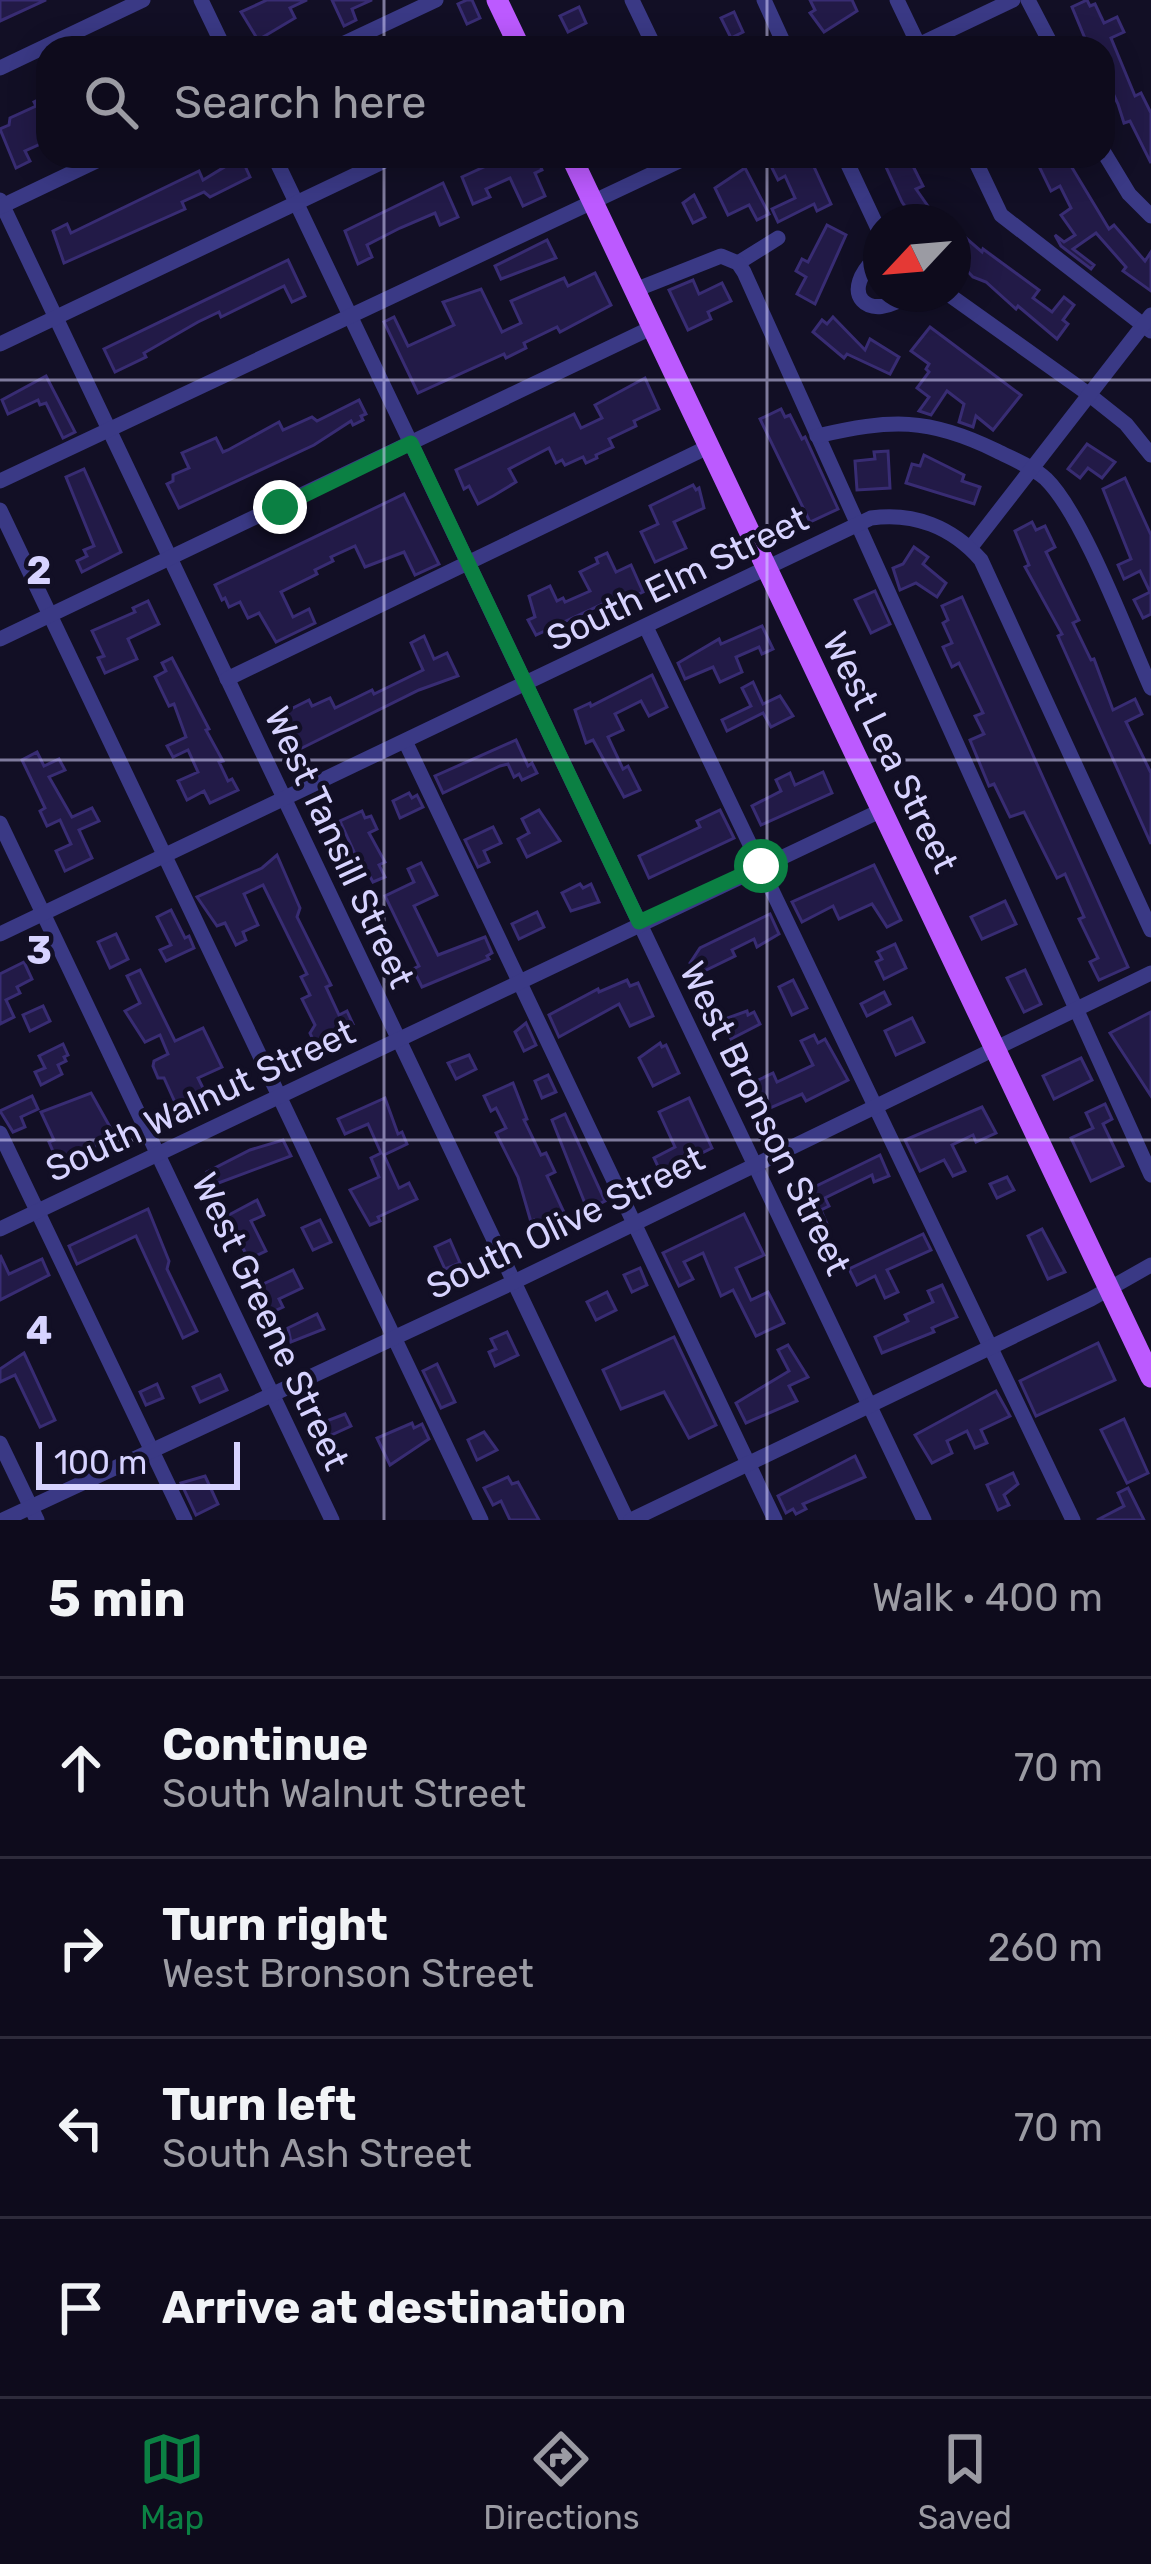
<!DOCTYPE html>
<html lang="en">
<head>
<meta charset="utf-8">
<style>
  body { margin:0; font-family:Rubik,sans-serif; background:#1c1929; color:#f1f3f6 }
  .compass { position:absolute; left:863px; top:204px; width:108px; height:108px; border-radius:50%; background:#0e0b1c; box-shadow:0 6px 30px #0003; rotate:244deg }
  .scale { position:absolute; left:36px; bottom:30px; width:204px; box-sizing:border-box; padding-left:12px; border:6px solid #d7d3ff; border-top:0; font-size:33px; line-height:42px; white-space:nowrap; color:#d7d3ff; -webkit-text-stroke:9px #120f25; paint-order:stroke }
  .stop { position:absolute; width:36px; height:36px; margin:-27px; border:9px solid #0b8043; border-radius:50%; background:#fff }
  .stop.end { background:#0b8043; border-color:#fff; box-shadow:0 3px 12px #0008 }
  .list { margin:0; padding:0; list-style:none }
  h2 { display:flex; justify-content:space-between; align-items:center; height:156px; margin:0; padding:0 48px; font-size:51px }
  h2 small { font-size:39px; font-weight:400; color:#9b9ba3 }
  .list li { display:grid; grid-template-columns:78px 1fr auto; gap:36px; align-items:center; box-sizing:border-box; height:180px; padding:0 48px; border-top:3px solid #2e2b3b }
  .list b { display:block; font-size:45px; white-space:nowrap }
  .list p { margin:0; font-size:39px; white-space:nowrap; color:#9b9ba3 }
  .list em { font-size:39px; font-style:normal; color:#9b9ba3 }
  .icon { flex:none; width:66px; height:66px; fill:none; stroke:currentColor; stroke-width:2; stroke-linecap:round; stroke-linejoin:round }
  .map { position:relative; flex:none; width:1151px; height:1520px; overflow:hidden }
  .search { position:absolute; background:#0e0b1c; box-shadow:0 6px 30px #0003; left:36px; right:36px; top:36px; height:132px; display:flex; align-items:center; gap:30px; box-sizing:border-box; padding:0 42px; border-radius:36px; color:#9b9ba3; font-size:45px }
  .sheet { height:876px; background:#0e0b1c }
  nav { display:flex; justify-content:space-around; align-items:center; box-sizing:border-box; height:168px; border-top:3px solid #2e2b3b; background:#0e0b1c; font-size:33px; color:#9b9ba3 }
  nav a { display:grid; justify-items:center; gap:6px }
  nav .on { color:#0b8043 }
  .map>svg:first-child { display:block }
</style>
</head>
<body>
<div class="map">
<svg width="1151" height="1520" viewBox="0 0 1151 1520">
  <rect width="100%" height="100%" fill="#120f25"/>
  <g fill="#221a47" stroke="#382c73" stroke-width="3">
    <path d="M0,0h46l-46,21z"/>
    <path d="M267,0h40l-17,8 5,10 -37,22 -17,-28z"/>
    <path d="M332,0h40l-20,9 4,11 -12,6z"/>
    <path d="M467,0h5l8,18 -13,6 -9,-20z"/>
    <path d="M810,0h42l5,11 -33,21 -14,-19 5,-3z"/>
    <path d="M1087,0l3,6 5,-2 9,19 13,-6 7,15 -13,6 24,58 6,-3 10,20v50l-21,-42 -6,2 -6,-19 -12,-26 -3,2v-32h-14l-17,-41z"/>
    <path d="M579,7l7,16 -18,9 -8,-16z"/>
    <path d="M734,12l9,20 -12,6 -10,-20z"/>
    <path d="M44,97l4,9v26l-5,2 4,7 -22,10 5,10 -14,7 -16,-39 9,-4 1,-7 26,-12 -2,-4z"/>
    <path d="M508,156h28l6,14 -7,3 10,23 -22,10 -13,-28 -24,11 4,8 -17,7 -11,-27z"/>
    <path d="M766,156h43l22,48 -14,7 -3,-7 -36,18 -6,-13 23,-11 -10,-22 -7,4z"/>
    <path d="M881,156h27l15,30 -7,3 23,33h-23l-14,-20z"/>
    <path d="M1034,156h31l44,73 5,-4 31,36 6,-9v39l-28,-20 3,-4 -30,-34 -23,16 21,16 -3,4 -30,-23 -6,-11 9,7 11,-7 -14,-20 10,-7 -11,-22 -9,5z"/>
    <path d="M241,157l9,20 -40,20 -6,-5 -22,10 3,7 -121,54 -11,-32 14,-7 4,9 128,-62 4,9z"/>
    <path d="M745,168l24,46 -12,6 -8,-15 -21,10 -13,-27z"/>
    <path d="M443,183l15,34 -18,8 -5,-12 -35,15 -33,17 5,12 -14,7 -13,-33z"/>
    <path d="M694,195l11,22 -12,6 -10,-20z"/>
    <path d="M827,225l19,10 -31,69 -18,-10 9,-17 -10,-6 6,-12 6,3z"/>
    <path d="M953,227l29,25 1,-3 56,41 -6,8 19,14 12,-15 10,8 -11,15 5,4 -11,15 -39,-33 -2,3 -30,-27 -13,-5 -20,-21z"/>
    <path d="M547,240l9,18 -55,21 -6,-13z"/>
    <path d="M288,260l17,36 -13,6 -8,-16 -63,31 -2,-5 -21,10 -54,31 2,4 -31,15 -11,-23z"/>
    <path d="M595,273l16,32 -51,27 -3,-5 -33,16 2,5 -20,10 -2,-4 -86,39 -34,-71 10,-5 14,29 46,-21 -11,-23 38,-13 21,43 19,-9 -10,-22 53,-23 4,8z"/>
    <path d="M693,280l6,14 23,-11 9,18 -23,11 3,7 -23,11 -19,-40z"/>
    <path d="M833,317l32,33 5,-11 29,18 -9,17 -43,-20 -3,4 -31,-26 9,-12 5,4z"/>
    <path d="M930,327l91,68 -28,35 -17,-14 -3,11 -14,-5 5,-18 -17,-13 -16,24 -12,-4 10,-14 -12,-9 12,-16 -3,-3 3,-5 -18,-13z"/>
    <path d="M46,376l29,56 -12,6 -17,-35 -6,2 -2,-5 -30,14 -6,-14z"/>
    <path d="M645,378l14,31 -25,12 2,5 -27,13 4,8 -17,8 1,3 -11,5 -3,-6 -18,8 -3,-5 -6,3 -7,-15 -40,21 7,13 -23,14 -15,8 -9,-18 -5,3 -8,-19 118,-56 7,14 21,-10 -7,-13z"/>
    <path d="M359,400l7,14 -5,2 2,4 -10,5 -2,-4 -37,24 -135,63 -12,-24 6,-3v-6l16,-7 -7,-15 34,-15 7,14 5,-2 51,-28 4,8 29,-13 5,4z"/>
    <path d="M781,409l4,8 5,-2 12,24 3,-2 33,72 -28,13 -50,-103z"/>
    <path d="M1087,444l28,18 -13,16 -14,-10 -8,10 -12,-9z"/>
    <path d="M888,451l2,37 -33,2 -2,-29 20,-2 -1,-7z"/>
    <path d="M924,455l40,20 -2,6 18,6 -6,17 -68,-21 6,-19 8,2z"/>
    <path d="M84,469l37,83 -39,20 -5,-11 10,-5 -3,-6 10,-4 -28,-69z"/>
    <path d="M1125,478l26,57v79l-8,4 -9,-18 16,-8 -10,-21 -16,8 -6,-14 13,-6 -28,-70z"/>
    <path d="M693,485l3,5 3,-2 5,20 -30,14 12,26 -31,14 -14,-30 17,-8 -8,-18z"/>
    <path d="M404,494l35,70 -24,11 -11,-23 -39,15 -10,-21 -24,11 2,4 -18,9 2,4 -36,18 12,25 16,-8 6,14 -39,19 -17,-29 -11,5 -8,-16 -11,5 -4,-9 -3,2 -7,-15z"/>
    <path d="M1032,522l4,8 9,-4 10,21 -9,5 33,68 -6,3 18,37 3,-1 19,51 22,-11 7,15 -16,8 25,51v71l-93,-208 4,-2 -37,-67 4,-2 -14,-34z"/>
    <path d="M914,547l14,10 -5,7 23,19 -9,14 -21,-14 -16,7 -7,-22 10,-4z"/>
    <path d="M607,553l9,19 15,-7 12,27 -18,8 -3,-5 -86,40 -8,-15 7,-3 -6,-21 21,-10 7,15 6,-3 2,4 25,-11 -10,-19 18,-9 -2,-5z"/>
    <path d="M875,591l15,33 -19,9 -16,-33z"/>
    <path d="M962,597l166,370 -29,13 -9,-18 8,-4 -19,-39 5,-2 -19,-43 -8,4 -33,-66 -14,5 -16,-33 -5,2 -19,-46 14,-6 -9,-18 8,-3 -24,-50 -7,4 -9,-20 9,-4 -9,-20 5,-3 -6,-14z"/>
    <path d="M148,601l11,23 -31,15 9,20 -32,14 -7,-15 6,-2 -12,-25 43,-19 -2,-4z"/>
    <path d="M762,626l11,23 -11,5 -3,-7 -23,10 6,15 -22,10 -7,-15 -28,12 -7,-16 41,-24 2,5z"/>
    <path d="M424,636l10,23 13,-6 11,23 -39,14 -119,59 -13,-38 22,-11 3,6 18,-8 5,10 37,-18 2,4 49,-24 -12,-27z"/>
    <path d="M172,658l37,71 -3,1 17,31 -4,1 9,19 4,-2 6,11 -28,13 -6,-12 -17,9 -9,-19 20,-9 -10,-22 -15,7 -6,-11 19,-9 -12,-33 -5,2 -14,-29 11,-6 -4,-8z"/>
    <path d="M652,675l15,32 -18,9 -8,-15 -26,13 8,16 -15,7 15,32 5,-3 12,24 -16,7 -31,-57 -7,3 -11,-33 15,-7 1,3z"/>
    <path d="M753,682l10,22 17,-8 13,20 -22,11 -8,-14 -36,18 -5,-11 29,-14 -9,-18z"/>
    <path d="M516,740l12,26 4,-3 5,10 -15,7 -3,-6 -5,3 -6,-13 -8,2 -57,27 -8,-17z"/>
    <path d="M37,752l7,14 15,-7 6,11 -16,7 23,40 20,-9 7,13 -20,9 13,28 -27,13 -9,-20 15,-7 -11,-24 -13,6 -7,-15 5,-3 -23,-48z"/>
    <path d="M823,772l9,21 -71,32 -9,-19 29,-15 -5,-11 14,-7 5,12z"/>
    <path d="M409,793l3,5 5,-3 6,12 -23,11 -7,-17z"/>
    <path d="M539,810l21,31 -33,16 -9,-18 11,-6 -7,-14z"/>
    <path d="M720,810l14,28 -85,40 -10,-22 61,-29 -3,-6z"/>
    <path d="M362,811l3,7 6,-2 6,13 -8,4 16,29 -6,3 6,12 -12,5 -9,-16 -3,1 -21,-46z"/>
    <path d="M493,827l8,16 -17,8 5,11 -11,5 -13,-27z"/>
    <path d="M277,855l23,53 -3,9 34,68 -5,2 13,28 8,-4 6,13 -38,20 -5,-11 5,-8 -13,-26 8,-4 -9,-18 6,-3 -44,-89 -19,9 14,31 -15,7 3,8 -10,5 -11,-22 -8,3 -20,-29 65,-29z"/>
    <path d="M421,863l16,32 -23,11 24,49 47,-18 7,16 -5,3 2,3 -67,28 -9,-18 6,-3 -34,-70 29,-14 -6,-13z"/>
    <path d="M874,865l27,55 -14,7 -15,-23 -33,15 -6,-13 -31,16 -10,-20z"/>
    <path d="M580,884l3,4 8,-4 8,18 -28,9 -9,-18z"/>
    <path d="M1005,901l11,23 -34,15 -11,-22z"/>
    <path d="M171,910l14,28 4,-2 5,12 -28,13 -6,-11 11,-5 -14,-28z"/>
    <path d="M537,912l7,15 -25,12 -7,-15z"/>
    <path d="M770,914l9,20 -22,13 -3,-8 -22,11 3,6 -39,19 -6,-12 10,-15z"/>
    <path d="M116,934l12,25 -18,9 -12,-26z"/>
    <path d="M895,944l11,24 -22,11 -8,-17 6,-3 -4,-7z"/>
    <path d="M24,962l8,17 -15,8 3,6 -14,7 8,17 -14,7v-50z"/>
    <path d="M140,970l35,71 28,-13 19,39 -24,11 9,18 -29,13 -14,-31h-6l-5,-12 1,-5 14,-7 -8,-19 -15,7 -20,-31 15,-8 -13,-27z"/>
    <path d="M1025,970l16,34 -17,8 -17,-34z"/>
    <path d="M627,980l3,6 8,-3 15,33 -23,10 -11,-22 -60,33 -10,-22 49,-26 1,3z"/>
    <path d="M793,980l14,28 -15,7 -13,-28z"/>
    <path d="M884,992l6,12 -23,12 -6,-12z"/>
    <path d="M43,1006l7,15 -20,10 -7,-16z"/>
    <path d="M747,1011l1,4 6,-3 6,12 -29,15 -9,-19z"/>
    <path d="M1151,1012v84l-41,-63z"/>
    <path d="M912,1018l12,24 -28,13 -11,-24z"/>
    <path d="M526,1023l10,22 -12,6 -9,-19z"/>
    <path d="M814,1035l4,8 7,-4 23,41 -42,21 -4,-7 -39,17 -13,-27 23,-11 4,9 36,-17 -12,-24z"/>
    <path d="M660,1043l2,4 4,-2 13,28 -26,13 -14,-28z"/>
    <path d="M63,1044l5,11 -4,2 2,4 -8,4 4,9 -21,11 -6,-13 10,-4 -6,-12z"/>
    <path d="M469,1055l7,14 -20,10 -8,-16z"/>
    <path d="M1081,1058l11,22 -38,19 -11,-23z"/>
    <path d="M548,1075l8,17 -14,6 -7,-17z"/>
    <path d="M513,1083l14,36 -3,1 17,35 5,-2 9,19 -8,4 21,45 -12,5 -2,-5 -16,7 -4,-8 -3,2 -13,-45 -22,-44 10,-5 -10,-20 -5,3 -7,-15z"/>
    <path d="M91,1093l24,43 -56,29 -10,-23 5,-2 -13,-28z"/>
    <path d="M32,1096l6,13 -17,8 4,10 -12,5 -13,-21z"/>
    <path d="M385,1098l13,36 4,-2 5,12 -23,11 15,33 10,-5 8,16 -39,18 2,4 -10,4 -20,-35 29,-13 -8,-19 10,-5 -13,-29 -23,10 -7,-15z"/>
    <path d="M689,1098l23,50 -51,25 -7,-15 21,-11 -16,-35z"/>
    <path d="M1105,1104l7,15 -9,5 20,42 -32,15 -20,-43 22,-10 -7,-15z"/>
    <path d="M982,1107l14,26 -20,9 -3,-7 -21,10 13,26 -12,5 -9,-16 -24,11 -15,-31z"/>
    <path d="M565,1114l40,87 -12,6 -2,-3 -5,2 -34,-86z"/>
    <path d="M283,1140l8,16 -78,29 -6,-13 43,-22z"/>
    <path d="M880,1155l9,21 -15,6 -2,-7 -47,23 4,8 -8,4 9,21 -11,5 -19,-42z"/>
    <path d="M1007,1177l7,13 -17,8 -7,-14z"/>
    <path d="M257,1200l7,15 -13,6 15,30 -17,8 -24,-42z"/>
    <path d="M148,1209l21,52 -2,8 30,62 -14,7 -47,-102 -59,28 -8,-18z"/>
    <path d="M744,1214l20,41 -28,13 15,32 17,-8 16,31 -28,13 -23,-46 -12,6 -18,-43 -19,9 9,17 -14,7 -16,-33z"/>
    <path d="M320,1220l11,22 -18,8 -11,-22z"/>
    <path d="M1042,1229l23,43 -17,7 -20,-43z"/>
    <path d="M923,1234l8,16 -44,20 11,22 -13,6 -10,-22 -18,9 -8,-16z"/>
    <path d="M450,1240l10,23 -15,6 -10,-22z"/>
    <path d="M0,1255l9,19 33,-15 7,16 -49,25z"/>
    <path d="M640,1268l7,17 -15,7 -8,-17z"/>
    <path d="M293,1270l9,18 -23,11 4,8 -13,6 -13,-26z"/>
    <path d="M942,1285l15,32 -25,11 2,4 -52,21 -7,-16 33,-16 -3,-6 28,-13 -5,-11z"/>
    <path d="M607,1292l9,18 -20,10 -9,-18z"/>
    <path d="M317,1314l7,15 -33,13 -3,-14z"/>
    <path d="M507,1332l11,23 -23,11 -6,-14 7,-3 -5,-10z"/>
    <path d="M674,1337l42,88 -27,13 -25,-46 -43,17 -18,-39z"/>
    <path d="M1098,1343l17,37 -79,36 -16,-35z"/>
    <path d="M788,1345l20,32 -19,9 8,15 -51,22 -10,-20 53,-32 -11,-21z"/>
    <path d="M24,1353l31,67 -15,7 -25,-52 -15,7v-13z"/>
    <path d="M437,1364l18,38 -14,6 -18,-37z"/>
    <path d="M220,1375l7,15 -27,12 -7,-15z"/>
    <path d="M157,1384l6,14 -17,7 -6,-13z"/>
    <path d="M996,1391l14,25 -29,14 6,13 -12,5 -8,-17 -20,10 5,12 -20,10 -17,-28z"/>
    <path d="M345,1414l6,12 -24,11 -6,-14z"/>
    <path d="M1124,1419l24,54 -21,10 -26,-53z"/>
    <path d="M412,1423l2,5 8,-4 7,15 -39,26 -13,-27z"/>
    <path d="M484,1432l13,18 -20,10 -9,-20z"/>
    <path d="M855,1456l10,21 -62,27 3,5 -10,5 -3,-5 -7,4 -8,-17z"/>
    <path d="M1013,1473l5,11 -14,11 5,10 -11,5 -11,-25z"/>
    <path d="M205,1476l13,28 -22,11 -15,-32z"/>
    <path d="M508,1477l4,7 6,-2 21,38h-29l-9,-19 -8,4 -9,-17z"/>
    <path d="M1128,1488l16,32h-47l27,-14 -6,-13z"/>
  </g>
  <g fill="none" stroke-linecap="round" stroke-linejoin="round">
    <g stroke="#3a3985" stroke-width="15">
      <path d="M201,0l23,48"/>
      <path d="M632,0l23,48"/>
      <path d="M764,0l22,48"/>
      <path d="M897,0l23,48"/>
      <path d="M1028,0l25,48"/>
      <path d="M334,48l102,-48"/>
      <path d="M912,48l101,-48"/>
      <path d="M0,68l143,-68"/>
      <path d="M1103,151l26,43 22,22"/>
      <path d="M274,156l650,1364"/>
      <path d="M844,156l37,79"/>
      <path d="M973,156l28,59 150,116"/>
      <path d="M0,200l627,1320"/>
      <path d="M0,207l107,-51"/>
      <path d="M881,253c-48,41 -11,72 28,41"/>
      <path d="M738,263l40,-25"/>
      <path d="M635,290l86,-34 17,7 6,9 407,903"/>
      <path d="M948,294l139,99 39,31 25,31"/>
      <path d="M0,344l395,-188"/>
      <path d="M817,436c74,-17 111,-19 180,15 16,8 36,16 49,28 37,36 82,158 105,209"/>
      <path d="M0,481l690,-325"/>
      <path d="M0,510l481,1010"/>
      <path d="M971,547l180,-232"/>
      <path d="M646,627l427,893"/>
      <path d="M0,639l653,-312"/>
      <path d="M227,679l483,-233"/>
      <path d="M405,741l370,779"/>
      <path d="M0,823l332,697"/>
      <path d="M0,934l871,-416c43,-6 81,9 110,42l170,370"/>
      <path d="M0,1133l185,387"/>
      <path d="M0,1229l882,-419"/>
      <path d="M0,1443l37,77"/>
      <path d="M3,1520l511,-238 637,-309"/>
      <path d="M631,1520l460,-221 60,-34"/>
    </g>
    <g stroke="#bc5aff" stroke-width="21">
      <path d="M497,0l23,48"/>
      <path d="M571,156l580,1221"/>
    </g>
  </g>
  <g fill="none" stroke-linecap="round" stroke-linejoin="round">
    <path stroke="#0b8043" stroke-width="15" d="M280,507l131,-64 228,479 122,-56"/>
  </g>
  <path fill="none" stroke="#d7d3ff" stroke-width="3" stroke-opacity="0.55" d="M384,0v48M767,0v48M384,156v1364M767,156v1364M0,380h1151M0,760h1151M0,1140h1151"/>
  <g text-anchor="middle" stroke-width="9" stroke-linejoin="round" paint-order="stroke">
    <g font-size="36" fill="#d7d3ff" stroke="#120f25">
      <text transform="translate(677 578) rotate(-26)" y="13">South Elm Street</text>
      <text transform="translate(891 752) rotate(64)" y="13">West Lea Street</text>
      <text transform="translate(340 847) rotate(65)" y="13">West Tansill Street</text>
      <text transform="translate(200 1100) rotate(-25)" y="13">South Walnut Street</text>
      <text transform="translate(766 1118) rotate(64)" y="13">West Bronson Street</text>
      <text transform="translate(565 1222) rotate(-26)" y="13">South Olive Street</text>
      <text transform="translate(271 1321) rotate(65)" y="13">West Greene Street</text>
    </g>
  </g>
  <g font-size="39" text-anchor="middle" font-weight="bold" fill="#d7d3ff" stroke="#120f25" stroke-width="9" stroke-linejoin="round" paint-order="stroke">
    <text x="39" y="584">2</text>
    <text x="39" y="964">3</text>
    <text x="39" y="1344">4</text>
  </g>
</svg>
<svg class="compass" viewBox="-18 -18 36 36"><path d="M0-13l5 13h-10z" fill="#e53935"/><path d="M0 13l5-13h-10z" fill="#9b9ba3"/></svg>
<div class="scale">100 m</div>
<div class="stop" style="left:761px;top:866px"></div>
<div class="stop end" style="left:280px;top:507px"></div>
<div class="search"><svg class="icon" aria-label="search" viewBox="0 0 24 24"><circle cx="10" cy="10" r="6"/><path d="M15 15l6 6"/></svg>Search here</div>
</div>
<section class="sheet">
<h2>5 min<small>Walk · 400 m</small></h2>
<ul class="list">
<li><svg class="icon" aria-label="ahead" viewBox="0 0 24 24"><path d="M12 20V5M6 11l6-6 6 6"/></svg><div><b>Continue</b><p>South Walnut Street</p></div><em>70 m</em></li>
<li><svg class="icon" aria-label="right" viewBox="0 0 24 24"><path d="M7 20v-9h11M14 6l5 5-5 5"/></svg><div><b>Turn right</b><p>West Bronson Street</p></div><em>260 m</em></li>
<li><svg class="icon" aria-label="left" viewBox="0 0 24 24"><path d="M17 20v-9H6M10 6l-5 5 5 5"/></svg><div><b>Turn left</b><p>South Ash Street</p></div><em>70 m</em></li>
<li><svg class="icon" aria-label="arrive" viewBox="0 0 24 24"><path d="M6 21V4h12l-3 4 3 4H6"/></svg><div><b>Arrive at destination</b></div></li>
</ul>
</section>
<nav>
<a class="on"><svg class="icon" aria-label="map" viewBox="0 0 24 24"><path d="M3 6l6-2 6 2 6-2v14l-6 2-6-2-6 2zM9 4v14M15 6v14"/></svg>Map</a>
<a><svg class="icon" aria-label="directions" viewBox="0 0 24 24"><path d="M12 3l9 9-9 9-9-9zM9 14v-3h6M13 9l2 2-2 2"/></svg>Directions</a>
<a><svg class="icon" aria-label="saved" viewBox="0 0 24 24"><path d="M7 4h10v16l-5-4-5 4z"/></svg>Saved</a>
</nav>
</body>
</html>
